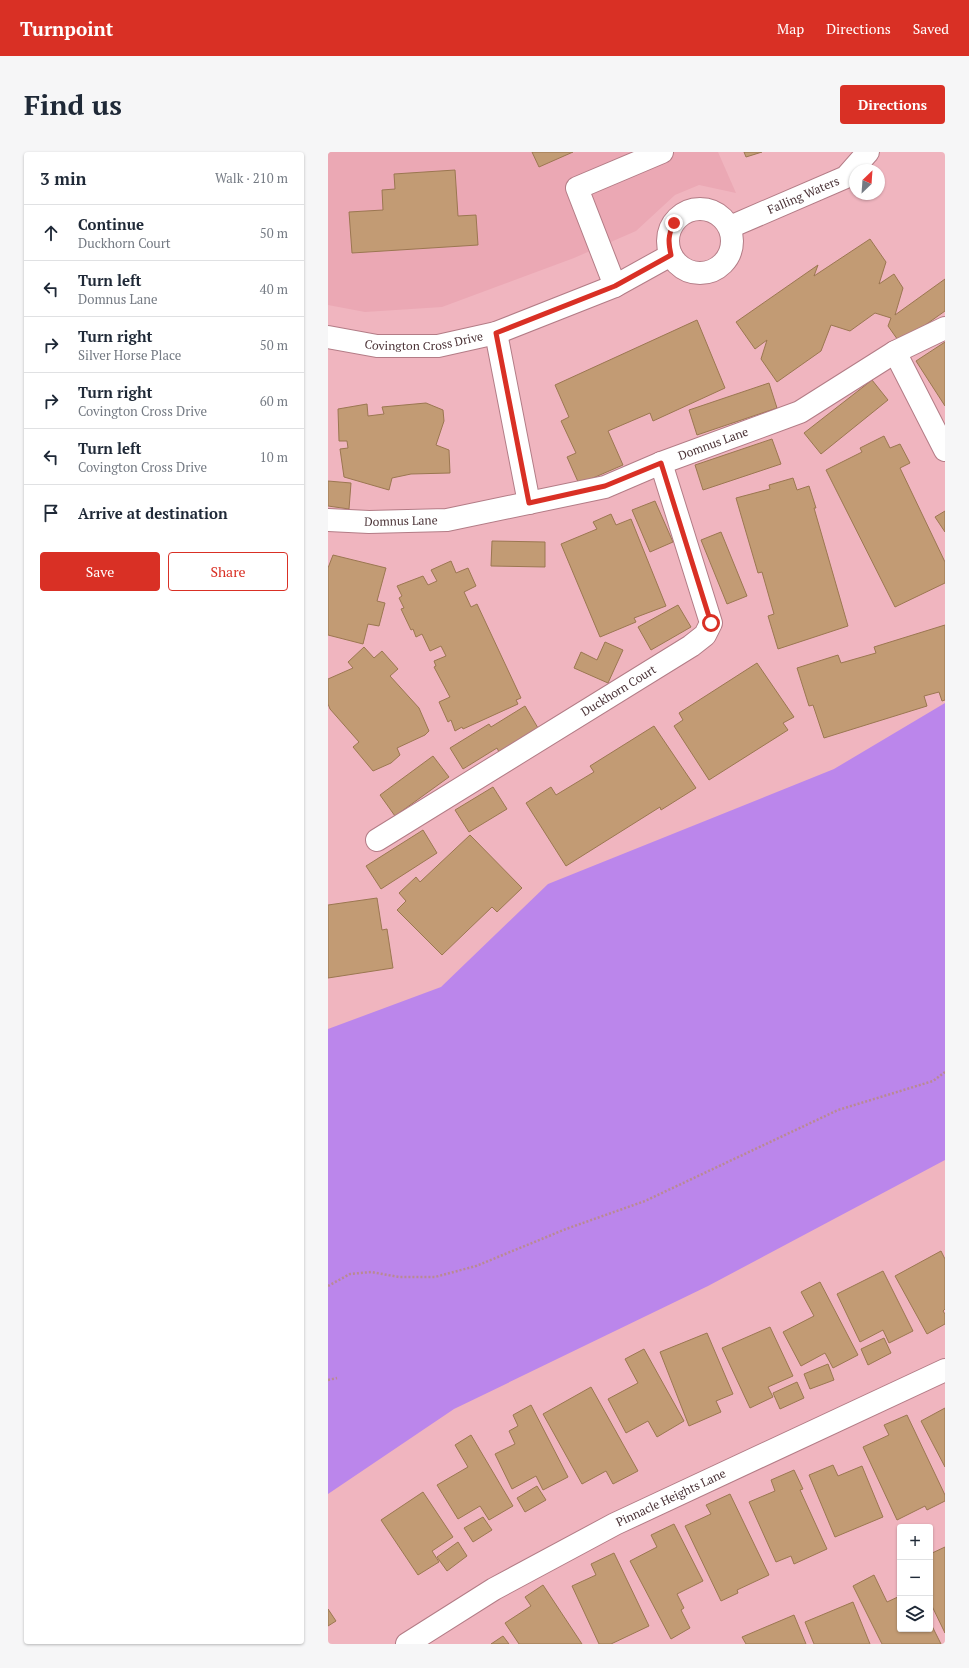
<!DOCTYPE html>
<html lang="en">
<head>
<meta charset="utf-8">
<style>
  body { margin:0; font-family:"PT Serif",serif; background:#f6f6f7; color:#1f2937 }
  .controls { position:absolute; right:12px; bottom:12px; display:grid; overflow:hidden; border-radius:4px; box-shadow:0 1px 3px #0004 }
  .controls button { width:36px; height:36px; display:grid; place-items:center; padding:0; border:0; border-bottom:1px solid #e0e1e3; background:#fff; color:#1f2937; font:20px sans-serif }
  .compass { position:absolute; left:521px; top:12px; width:36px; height:36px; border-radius:50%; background:#fff; box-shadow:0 1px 3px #0004; rotate:25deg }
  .stop { position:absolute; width:12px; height:12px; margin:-9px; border:3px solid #d93025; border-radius:50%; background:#fff }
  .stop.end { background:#d93025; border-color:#fff; box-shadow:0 1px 4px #0008 }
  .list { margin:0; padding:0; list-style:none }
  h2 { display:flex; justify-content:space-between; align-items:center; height:52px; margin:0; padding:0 16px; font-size:17px }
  h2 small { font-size:13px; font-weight:400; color:#747a83 }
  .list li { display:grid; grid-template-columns:26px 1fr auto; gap:12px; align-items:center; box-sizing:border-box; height:56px; padding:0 16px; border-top:1px solid #e0e1e3 }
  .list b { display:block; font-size:15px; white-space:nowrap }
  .list p { margin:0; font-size:13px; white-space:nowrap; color:#747a83 }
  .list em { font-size:13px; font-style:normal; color:#747a83 }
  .actions { display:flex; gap:8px; padding:12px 16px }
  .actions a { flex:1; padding:9px 0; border:1px solid #d93025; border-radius:4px; text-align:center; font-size:14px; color:#d93025 }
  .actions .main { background:#d93025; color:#fff }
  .icon { flex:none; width:22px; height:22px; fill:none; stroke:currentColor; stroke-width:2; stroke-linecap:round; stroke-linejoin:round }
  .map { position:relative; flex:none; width:617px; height:1492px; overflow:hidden; border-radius:4px }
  header { display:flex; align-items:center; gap:24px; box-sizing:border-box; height:56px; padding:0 20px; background:#d93025; color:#fff }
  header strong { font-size:19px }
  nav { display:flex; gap:22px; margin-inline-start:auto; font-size:14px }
  .intro { display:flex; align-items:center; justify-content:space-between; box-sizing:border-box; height:96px; padding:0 24px }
  h1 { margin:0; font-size:28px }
  .button { padding:10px 18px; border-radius:4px; background:#d93025; color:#fff; font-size:14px; font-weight:700 }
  main { display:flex; gap:24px; padding:0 24px }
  aside { flex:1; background:#fff; border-radius:4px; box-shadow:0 1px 3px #0004 }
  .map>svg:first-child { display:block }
</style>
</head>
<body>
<header>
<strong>Turnpoint</strong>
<nav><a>Map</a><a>Directions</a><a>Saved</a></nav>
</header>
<div class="intro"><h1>Find us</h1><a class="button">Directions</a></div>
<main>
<aside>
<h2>3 min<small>Walk · 210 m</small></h2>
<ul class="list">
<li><svg class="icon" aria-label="ahead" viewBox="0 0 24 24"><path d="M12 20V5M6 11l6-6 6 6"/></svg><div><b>Continue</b><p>Duckhorn Court</p></div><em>50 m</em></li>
<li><svg class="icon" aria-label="left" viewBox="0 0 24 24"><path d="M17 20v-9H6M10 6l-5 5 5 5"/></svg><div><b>Turn left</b><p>Domnus Lane</p></div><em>40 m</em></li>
<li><svg class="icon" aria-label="right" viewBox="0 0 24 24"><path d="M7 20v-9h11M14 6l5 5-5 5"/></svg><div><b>Turn right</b><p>Silver Horse Place</p></div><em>50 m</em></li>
<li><svg class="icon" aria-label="right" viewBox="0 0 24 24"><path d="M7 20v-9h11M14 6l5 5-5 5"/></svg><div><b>Turn right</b><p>Covington Cross Drive</p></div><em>60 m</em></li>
<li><svg class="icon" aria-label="left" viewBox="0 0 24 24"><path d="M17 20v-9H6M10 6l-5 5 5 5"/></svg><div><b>Turn left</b><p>Covington Cross Drive</p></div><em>10 m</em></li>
<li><svg class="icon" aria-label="arrive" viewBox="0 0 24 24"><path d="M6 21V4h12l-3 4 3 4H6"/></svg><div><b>Arrive at destination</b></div></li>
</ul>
<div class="actions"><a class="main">Save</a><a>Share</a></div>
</aside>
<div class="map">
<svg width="617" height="1492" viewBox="0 0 617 1492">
  <rect width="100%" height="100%" fill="#f0b5bf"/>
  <path fill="#eba8b4" d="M0,0h390l18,41 -37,-8 -24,10 -39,36 -62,27 -132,49 -77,5 -37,-7z"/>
  <path fill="#bb86eb" d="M617,551v457l-237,126 -254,123 -126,85v-465l113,-42 107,-103 286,-115z"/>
  <g fill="#c29b74" stroke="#9b7751">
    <path d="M204,0h41l-34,15z"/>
    <path d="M416,0h18l-16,5z"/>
    <path d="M127,18l3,46 18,-1 2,30 -126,8 -3,-41 34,-2 -1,-20 13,-1 -1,-15z"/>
    <path d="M542,87l16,23 -7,22 15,-10 9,14 -8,27 50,-36v32l-45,32 -12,-17 3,-8 -16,-5 -25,18 -19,-6 -10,26 -44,31 -16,-23 6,-19 -12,9 -19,-27 82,-57 -4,11z"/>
    <path d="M369,168l28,68 -72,33 -3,-8 -42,18 15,34 -44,19 -12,-27 9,-4 -15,-32 8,-4 -14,-32z"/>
    <path d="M617,190v64l-29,-45z"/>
    <path d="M544,228l16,20 -67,54 -17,-21z"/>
    <path d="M441,231l8,25 -80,27 -8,-25z"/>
    <path d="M98,251l17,7 1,11 -8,24 13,5 1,23 -39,1 -19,4 -3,12 -45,-13 -4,-28 8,-1 -1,-7h-8l-1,-32 29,-5 1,12 16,-2 -2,-7z"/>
    <path d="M556,284l6,12 10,-4 10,19 -10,5 45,94v21l-50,24 -69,-137 36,-18 -2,-4z"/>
    <path d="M444,287l9,25 -78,26 -8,-25z"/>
    <path d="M465,326l4,12 12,-4 7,22h-2l34,118 -70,23 -10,-33 6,-2 -12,-42 -4,1 -22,-75 34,-9 -1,-4z"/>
    <path d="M0,329l23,2 -2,26 -21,-3z"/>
    <path d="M327,349l18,41 -23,10 -18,-42z"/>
    <path d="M617,359v21l-10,-15z"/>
    <path d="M283,362l5,11 15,-6 35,87 -32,12 2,4 -36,15 -39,-93 36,-15 -4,-7z"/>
    <path d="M393,380l26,64 -20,8 -26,-64z"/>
    <path d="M164,389l53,1v25l-54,-1z"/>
    <path d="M5,403l53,13 -9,33 8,2 -6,23 -11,-2 -5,20 -35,-9v-67z"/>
    <path d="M123,409l5,12 12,-5 8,18 -12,6 7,15 6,-3 44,94 -5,2 2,4 -55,25 -1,-2 -7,4 -4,-11 -3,2 -9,-20 11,-5 -16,-30 2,-1 -2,-5 12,-5 -5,-10 -11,5 -8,-17 -6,3 -3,-8 -2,1 -10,-21 3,-1 -5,-10 3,-2 -5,-10 26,-10 5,9 9,-4 -6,-11z"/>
    <path d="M350,453l13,22 -40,23 -13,-23z"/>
    <path d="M617,473v75l-3,1 -3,-9 -15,4 3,10 -103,32 -11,-33 -4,1 -12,-38 41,-13 3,8 35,-10 -2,-6z"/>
    <path d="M277,490l18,8 -15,33 -34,-15 7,-16 16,8z"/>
    <path d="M36,495l10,11 8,-7 16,18 -8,7 29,32 10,23 -4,4 -28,13 3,7 -9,8 -18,8 -20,-24 6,-5 -29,-33 -2,-5v-25l25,-11 -5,-6z"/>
    <path d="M429,511l37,54 -11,6 5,7 -79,50 -35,-54 9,-6 -4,-7z"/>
    <path d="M197,554l13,22 -39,24 -2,-4 -34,21 -13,-21 39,-24 2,3z"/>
    <path d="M326,574l42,62 -35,22 -1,-3 -94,59 -40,-63 25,-16 5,8 38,-23 -4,-6z"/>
    <path d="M105,604l16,21 -54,39 -15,-21z"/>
    <path d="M165,635l14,22 -38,23 -14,-22z"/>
    <path d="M95,678l14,23 -56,36 -15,-23z"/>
    <path d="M142,683l52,53 -25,24 -5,-5 -50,48 -45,-45 9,-9 -7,-8 17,-16 4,5z"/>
    <path d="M49,746l5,32 5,-1 6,39 -65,10v-73z"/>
    <path d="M613,1099l4,8v50l-2,2 2,3v10l-18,10 -32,-58z"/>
    <path d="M555,1119l30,60 -24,12 -6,-13 -23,12 -23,-48z"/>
    <path d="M492,1130l38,73 -25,13 -8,-15 -24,13 -18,-34 31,-16 -13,-24z"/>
    <path d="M442,1175l23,49 -25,11 5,10 -23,11 -28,-60z"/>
    <path d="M379,1181l26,61 -17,7 5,11 -32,14 -29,-74z"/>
    <path d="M556,1186l7,15 -23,12 -7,-16z"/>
    <path d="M316,1197l40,72 -27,16 -9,-16 -22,12 -18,-34 30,-16 -13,-24z"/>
    <path d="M500,1212l6,16 -24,9 -6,-15z"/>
    <path d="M469,1230l7,16 -24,11 -7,-16z"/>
    <path d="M263,1235l47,84 -25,13 -7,-13 -24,13 -39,-70z"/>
    <path d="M203,1253l37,72 -25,13 -7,-14 -24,13 -17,-35 20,-10 -6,-13 9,-5 -5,-11z"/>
    <path d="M617,1256v59l-24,-46z"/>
    <path d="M579,1263l38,80v6l-18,9 -2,-4 -28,14 -34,-73 26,-12 -5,-10z"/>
    <path d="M143,1283l42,71 -24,14 -9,-14 -22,13 -21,-34 31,-18 -13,-22z"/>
    <path d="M505,1313l5,11 24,-10 21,51 -48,20 -26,-62z"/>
    <path d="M466,1318l9,19 -3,1 27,59 -33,15 -3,-8 -15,6 -27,-60 26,-11 -4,-11z"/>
    <path d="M209,1334l9,14 -21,12 -8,-14z"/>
    <path d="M95,1340l30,45 -21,14 7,11 -21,13 -37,-55z"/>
    <path d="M402,1342l39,81 -32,15 1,3 -17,8 -36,-75 26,-12 -5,-9z"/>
    <path d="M155,1365l9,13 -19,12 -9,-14z"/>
    <path d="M346,1372l29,57 -26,13 7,14 -3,2 9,18 -19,11 -41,-78 27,-14 -6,-12z"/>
    <path d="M130,1390l9,14 -20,15 -10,-14z"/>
    <path d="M617,1395v86l-15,-31v-48z"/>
    <path d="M286,1401l35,73 -38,18h-12l-27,-58 24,-11 -5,-11z"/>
    <path d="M546,1423l13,27 13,-6v33h30v-7l11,22h-59l-29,-58z"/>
    <path d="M215,1433l39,59h-63l-14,-21 26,-17 -6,-9z"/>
    <path d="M525,1450l17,42h-56l-9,-22z"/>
    <path d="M0,1457l8,12 -8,5z"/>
    <path d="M466,1463l12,29h-60l-4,-7z"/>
    <path d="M175,1484l6,8h-18z"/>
  </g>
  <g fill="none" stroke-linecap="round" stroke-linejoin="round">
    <defs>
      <g id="minor">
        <circle cx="372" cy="89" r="32"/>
        <path id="s1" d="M402,75l116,-50 22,-25"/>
        <path d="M287,134l-38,-98 85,-36"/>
        <path d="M617,176l-50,24 50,98"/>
        <path d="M168,181l33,170"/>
        <path id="s2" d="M0,185l49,9h61l58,-13 119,-47 56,-31"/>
        <path id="s3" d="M0,368l41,2 78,-2 158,-33 56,-24 139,-51 95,-60"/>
        <path id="s4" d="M49,688l314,-194 14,-11 6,-12 -50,-160"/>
        <path id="s5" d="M79,1492l87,-55 121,-65 330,-154"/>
      </g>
    </defs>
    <use href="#minor" stroke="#b37c86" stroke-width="24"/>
    <g stroke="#b98a92" stroke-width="2.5" stroke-dasharray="2 2" stroke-linecap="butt">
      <path d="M0,1134l22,-12 21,-2 28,5h36l41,-11 90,-37 79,-28 193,-91 95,-29 12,-9"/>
      <path d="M0,1228l9,-2"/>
    </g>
    <use href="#minor" stroke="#fff" stroke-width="22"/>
  </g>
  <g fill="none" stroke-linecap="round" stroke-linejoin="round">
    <path stroke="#d93025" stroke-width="5" d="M346,71c-6,12 -6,19 -3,32l-56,31 -119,47 33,170 76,-17 56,-23 50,160"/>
  </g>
  <g text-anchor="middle" stroke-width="3" stroke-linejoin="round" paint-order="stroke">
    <g font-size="12" fill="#4a3236" stroke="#fddee3">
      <text dy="4" stroke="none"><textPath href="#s1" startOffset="80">Falling Waters</textPath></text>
      <text dy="4" stroke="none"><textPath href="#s2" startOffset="97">Covington Cross Drive</textPath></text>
      <text dy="4" stroke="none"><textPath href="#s3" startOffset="397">Domnus Lane</textPath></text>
      <text dy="4" stroke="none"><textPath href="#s3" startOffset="73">Domnus Lane</textPath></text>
      <text dy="4" stroke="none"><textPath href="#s4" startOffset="284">Duckhorn Court</textPath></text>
      <text dy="4" stroke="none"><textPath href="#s5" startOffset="302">Pinnacle Heights Lane</textPath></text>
    </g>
  </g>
</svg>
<div class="controls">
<button>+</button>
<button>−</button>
<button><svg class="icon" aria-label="layers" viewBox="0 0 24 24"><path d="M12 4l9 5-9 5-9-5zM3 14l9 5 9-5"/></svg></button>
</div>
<svg class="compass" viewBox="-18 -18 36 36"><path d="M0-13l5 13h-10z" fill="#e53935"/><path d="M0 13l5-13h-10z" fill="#747a83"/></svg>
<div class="stop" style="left:383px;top:471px"></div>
<div class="stop end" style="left:346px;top:71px"></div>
</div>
</main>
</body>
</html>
